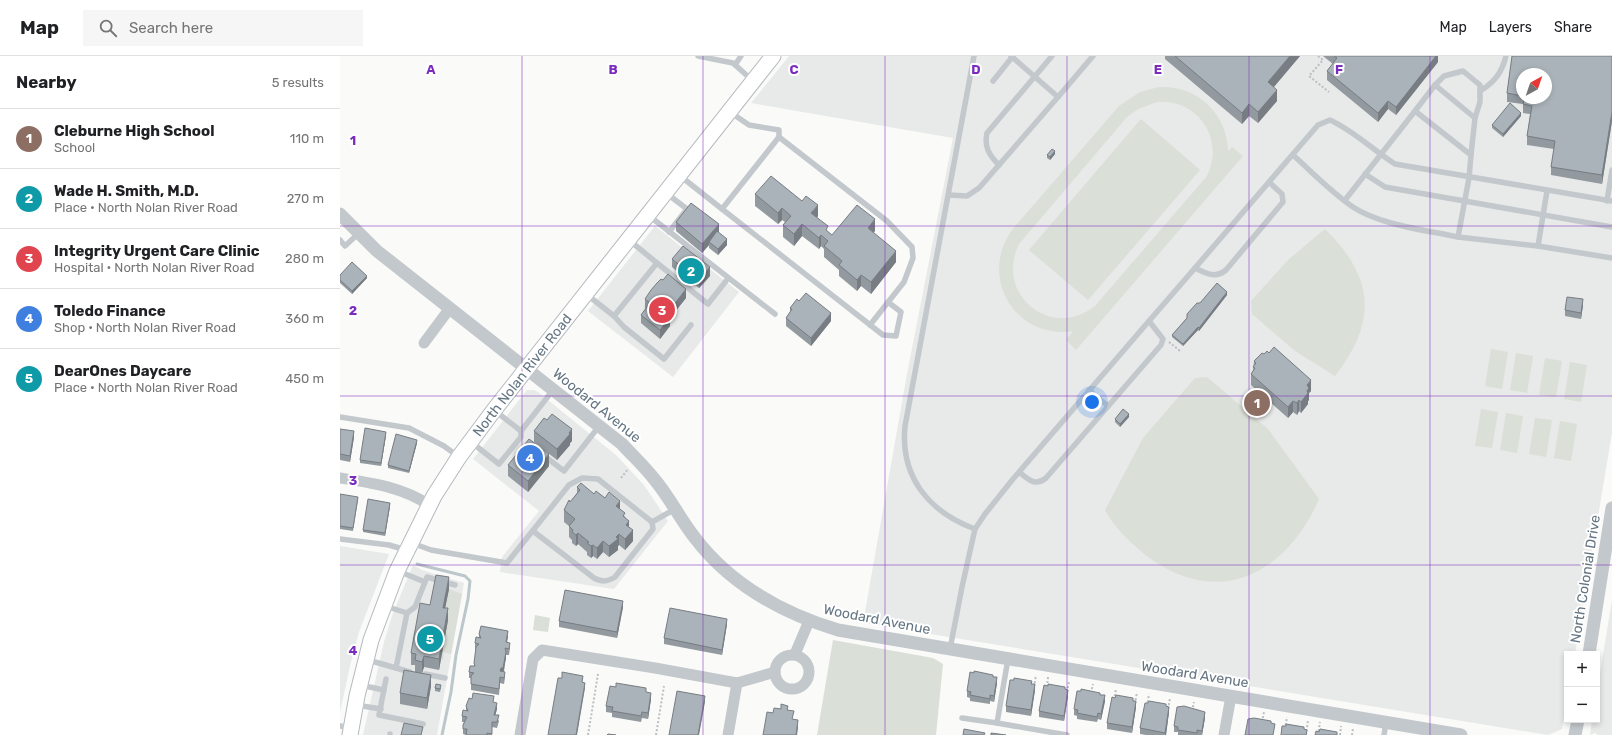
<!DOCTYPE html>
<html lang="en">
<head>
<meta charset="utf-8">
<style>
  body { margin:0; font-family:Rubik,sans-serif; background:#f6f6f6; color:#202124 }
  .controls { position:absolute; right:12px; bottom:12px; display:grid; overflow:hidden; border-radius:0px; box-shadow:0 2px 6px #0003 }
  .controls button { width:36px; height:36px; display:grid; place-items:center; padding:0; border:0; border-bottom:1px solid #e0e0e0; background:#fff; color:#202124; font:20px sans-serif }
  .compass { position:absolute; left:1176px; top:12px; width:36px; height:36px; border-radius:50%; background:#fff; box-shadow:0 2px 6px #0003; rotate:40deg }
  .you { position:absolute; left:752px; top:346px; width:14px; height:14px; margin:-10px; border:3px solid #fff; border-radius:50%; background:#1a73e8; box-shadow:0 0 0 6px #1a73e833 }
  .badge { display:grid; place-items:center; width:26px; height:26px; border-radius:50%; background:#0b8043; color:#fff; font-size:13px; font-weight:700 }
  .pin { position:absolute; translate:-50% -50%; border:2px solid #fff; box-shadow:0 1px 4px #0006 }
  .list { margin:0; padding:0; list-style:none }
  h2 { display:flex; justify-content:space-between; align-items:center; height:52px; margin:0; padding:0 16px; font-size:17px }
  h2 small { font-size:13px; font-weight:400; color:#757577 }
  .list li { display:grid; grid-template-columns:26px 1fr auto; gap:12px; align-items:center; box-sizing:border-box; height:60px; padding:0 16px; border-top:1px solid #e0e0e0 }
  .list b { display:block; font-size:15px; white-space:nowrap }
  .list p { margin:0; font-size:13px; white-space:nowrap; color:#757577 }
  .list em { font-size:13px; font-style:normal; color:#757577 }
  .icon { flex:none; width:22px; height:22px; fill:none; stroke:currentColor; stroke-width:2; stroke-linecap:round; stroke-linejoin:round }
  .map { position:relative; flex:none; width:1272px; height:679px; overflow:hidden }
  header { display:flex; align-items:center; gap:24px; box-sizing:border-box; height:56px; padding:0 20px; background:#fff; border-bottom:1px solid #e0e0e0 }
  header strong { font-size:19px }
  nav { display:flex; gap:22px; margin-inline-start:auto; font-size:14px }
  .search { width:280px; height:36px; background:#f6f6f6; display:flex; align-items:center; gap:10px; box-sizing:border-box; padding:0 14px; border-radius:0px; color:#757577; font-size:15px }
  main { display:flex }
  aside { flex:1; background:#fff }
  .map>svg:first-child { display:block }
</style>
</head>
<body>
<header>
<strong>Map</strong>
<div class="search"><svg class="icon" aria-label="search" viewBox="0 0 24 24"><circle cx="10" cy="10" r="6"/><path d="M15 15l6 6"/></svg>Search here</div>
<nav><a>Map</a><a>Layers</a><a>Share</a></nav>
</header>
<main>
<aside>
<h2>Nearby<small>5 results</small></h2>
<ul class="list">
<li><span class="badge" style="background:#8d6e63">1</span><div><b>Cleburne High School</b><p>School</p></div><em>110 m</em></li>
<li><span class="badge" style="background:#0f9aa8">2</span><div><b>Wade H. Smith, M.D.</b><p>Place · North Nolan River Road</p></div><em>270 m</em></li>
<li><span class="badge" style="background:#e0444e">3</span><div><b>Integrity Urgent Care Clinic</b><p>Hospital · North Nolan River Road</p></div><em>280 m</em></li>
<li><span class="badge" style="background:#3f7fe0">4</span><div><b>Toledo Finance</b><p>Shop · North Nolan River Road</p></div><em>360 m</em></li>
<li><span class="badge" style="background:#0f9aa8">5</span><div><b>DearOnes Daycare</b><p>Place · North Nolan River Road</p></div><em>450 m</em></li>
</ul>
</aside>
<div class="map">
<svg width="1272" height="679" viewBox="0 0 1272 679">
  <rect width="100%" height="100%" fill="#fafaf8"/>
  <g fill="#e8e9e9" fill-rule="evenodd">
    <path d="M449,0h823v377l-37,221h-8v45l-5,30 -14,6 -685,-112 44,-249 46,-236 -202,-35zM1182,18h24v24h-24z"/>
    <path d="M315,170l84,66 -66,85 -85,-66z"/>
    <path d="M187,334h7l4,2 78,63 28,30 24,36 -54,68 -114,-17 2,-15 37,-46 -66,-52z"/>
    <path d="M0,490l49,8 -30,78 -8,30 -11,50z"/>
    <path d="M73,509l9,5 42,13 -27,152h-74l21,-93 8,-26z"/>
    <path d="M1272,544v135h-14l-3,-2 -5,2 2,-15h5v-29z"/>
  </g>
  <g fill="#dadfd7" fill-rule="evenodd">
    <path d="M819,31c38,-2 68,26 69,64l4,-4 11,9 -167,194 -10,-10 7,-9c-57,9 -95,-53 -61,-101l107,-124 21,-14zM817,46c42,-3 68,38 50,74l-112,130c-44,35 -101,-12 -76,-62l108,-127 11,-8z"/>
    <path d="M801,63l59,51 -112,130 -59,-50z"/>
    <path d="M985,173c49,48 53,92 10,147l-40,-25 -43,-37 -1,-13 38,-42z"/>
    <path d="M1151,293l17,3 -6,37 -17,-3z"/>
    <path d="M1176,297l17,3 -6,37 -17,-3z"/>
    <path d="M1205,302l17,3 -6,36 -17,-2z"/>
    <path d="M1230,306l17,3 -6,37 -17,-3z"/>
    <path d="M867,321l61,52 51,70c-34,78 -105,111 -176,54 -15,-13 -29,-26 -38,-43l38,-72 52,-60z"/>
    <path d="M1141,353l17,3 -6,36 -17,-2z"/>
    <path d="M1166,357l17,3 -6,37 -17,-3z"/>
    <path d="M1195,362l17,2 -6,37 -17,-3z"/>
    <path d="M1220,365l17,3 -6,37 -17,-3z"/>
    <path d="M109,533l13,5 -11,60 -7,-2 -1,8 -2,-1 2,-40z"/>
    <path d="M195,559l15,3 -2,14 -15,-2z"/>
    <path d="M493,584l100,18 10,6 -7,71h-119z"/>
  </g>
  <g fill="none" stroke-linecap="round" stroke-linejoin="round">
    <path stroke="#bbc7cb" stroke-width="3" d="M77,508l48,12 5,5 -2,18 -12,56 -5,37 -9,43"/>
    <defs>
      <path id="secondary" d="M10,679l7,-39 14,-56 26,-69 37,-75 25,-39 35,-47 279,-354"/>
    </defs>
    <use href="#secondary" stroke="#b3babf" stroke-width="17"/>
    <g stroke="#bbbfc2" stroke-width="2" stroke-dasharray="2 2" stroke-linecap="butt">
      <path d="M978,0l5,4 -14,16 20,16"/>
      <path d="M829,286l11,9"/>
      <path d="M281,422l7,-9"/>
      <path d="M694,631l2,-12"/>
      <path d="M707,631l1,-10"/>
      <path d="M727,636l2,-11"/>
      <path d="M751,637l2,-9"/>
      <path d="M774,644l2,-11"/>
      <path d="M795,648l2,-12"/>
      <path d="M807,650l2,-12"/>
      <path d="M828,653l2,-11"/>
      <path d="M852,655l2,-9"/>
      <path d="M922,666l2,-10"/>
      <path d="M945,673l2,-12"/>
      <path d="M248,679l10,-61"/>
      <path d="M316,679l8,-49"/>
      <path d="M966,679l2,-15"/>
      <path d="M978,679l2,-13"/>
      <path d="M1000,679l1,-9"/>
      <path d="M1012,679l1,-7"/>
    </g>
    <g stroke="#c3c8cc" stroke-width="5.5">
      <path d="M358,0l35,7 20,18"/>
      <path d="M634,0l-69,370c-5,51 24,86 70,103"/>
      <path d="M395,9l6,-9"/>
      <path d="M653,25l20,-25"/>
      <path d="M1095,29l9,-9 19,-5 17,14v17l-5,16"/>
      <path d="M1140,35c15,-9 22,-19 26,-35"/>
      <path d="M718,41l35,-41"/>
      <path d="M1075,55l20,-26 40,33 -4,37"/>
      <path d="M439,81l108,84 25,26 1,11 -9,24 -34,43"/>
      <path d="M953,99c19,17 38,37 60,52 27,18 72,23 105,30"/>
      <path d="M659,109c-10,-10 -15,-18 -12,-32l65,-77"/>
      <path d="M1025,118l20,13 227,40"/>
      <path d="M339,119l43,34 57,-72v-7l-30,-5 -19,-13"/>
      <path d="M929,126l13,12 1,8 -57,68c-11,9 -20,3 -31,-2l123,-143 12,-5c24,11 43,30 65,44l217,37"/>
      <path d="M326,137l21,16 -18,23"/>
      <path d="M609,139l18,1 12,-8 79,-91 -47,-41"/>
      <path d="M1005,144l70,-89 56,44 -2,23 -11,59 80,9 74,12"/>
      <path d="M1267,145l5,-31"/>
      <path d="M382,153l161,126 13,1 5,-24 -13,-10"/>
      <path d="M308,159l127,99"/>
      <path d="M0,184l5,6 14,-13"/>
      <path d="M1198,190l9,-55"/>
      <path d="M317,207l51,41 18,-23"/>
      <path d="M246,238l28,22 43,-53 -28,-23"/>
      <path d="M274,260l10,11 40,32 27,-34"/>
      <path d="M809,265l46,-53"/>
      <path d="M749,334l19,16"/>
      <path d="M154,354l27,21"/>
      <path d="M0,361l69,11 35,18 15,11"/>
      <path d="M131,386l28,22 22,-27v-6l32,-41"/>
      <path d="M203,399l21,16 36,-46"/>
      <path d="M193,475l61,47c8,4 13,4 21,-1l38,-48 -1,-7"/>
      <path d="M0,483l49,6 17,5"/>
      <path d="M72,487l19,7 76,13 62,-78 13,-7 16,1 54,43 23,-13"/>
      <path d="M58,515l27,11 2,-5 28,8"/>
      <path d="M45,550l22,7 8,-6 10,-25"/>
      <path d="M610,593l12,-62 13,-58 10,-15 28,-35 136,-158 14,18 -2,6 -115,133c-11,9 -18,1 -27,-6"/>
      <path d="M668,603l-11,64 70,12"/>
      <path d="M28,604l42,12"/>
      <path d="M56,612l11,-55"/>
      <path d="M85,618l20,4"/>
      <path d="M46,623l-7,36 44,9"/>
      <path d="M20,629l24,5"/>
      <path d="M16,649l25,4"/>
      <path d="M622,662l35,5"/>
      <path d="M0,670l11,2"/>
      <path d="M50,679v-1"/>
      <path d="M1044,679l2,-12"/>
    </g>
    <g stroke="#c3c8cc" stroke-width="11">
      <path d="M84,287l26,-35"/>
      <path d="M0,422c32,5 62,9 89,27"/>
      <path d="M455,598l14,-33"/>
      <circle cx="452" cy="616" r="17"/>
      <path d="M180,679l13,-76 9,-9 113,18 82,15 38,-11"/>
      <path d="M388,679l9,-52"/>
      <path d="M884,679l7,-39"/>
    </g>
    <g stroke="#c3c8cc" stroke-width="13">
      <path d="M0,158l37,37 245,193c11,12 23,23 33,36 15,18 25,39 40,58 36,47 87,75 143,92l623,105"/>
      <path d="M1249,598l23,-146"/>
      <path d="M1235,679l3,-15"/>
    </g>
    <use href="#secondary" stroke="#fff" stroke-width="15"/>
  </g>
  <g fill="#929a9f" fill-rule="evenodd">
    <path d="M825,0h135l-27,31 4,14 -19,22 -9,-7 -7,8 -77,-65z"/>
    <path d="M983,0h115v6l-42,53 -8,-6 -10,13 -51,-42v-9l6,-7z"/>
    <path d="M1172,0h100v65l-10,63 -51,-9v-8l3,-18 -27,-4v-9l3,-22 -7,-1v-9l-16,-2v-9zM1182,18h24v24h-24z"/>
    <path d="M1181,60l-18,21 -11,-9v-3z"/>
    <path d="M715,98l-5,6 -3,-2v-3z"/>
    <path d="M415,138l63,22 -1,1 11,15 4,3 43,-4 -2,1 23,30 -25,32 -10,-8 -4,5 -18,-15v-6l-15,-13v-8l-3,-3 -2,3 -17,-13 -8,10 -11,-9v-12l2,-3 -3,-2 -4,4 -23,-18z"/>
    <path d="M336,166l43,10v1l8,12 -9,10 -9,-7v-3l-7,8 -26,-22z"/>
    <path d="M332,203l38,17 -11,12 -4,-3 -1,1 -22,-19z"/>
    <path d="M0,219l27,3 -15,16 -12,-11z"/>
    <path d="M887,239l-28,36 -1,-1 -15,16 -11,-9v-2l15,-17v-4l13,-11z"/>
    <path d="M346,242l-16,20v8l-10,13 -19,-16v-8l5,-7h-1v-9z"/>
    <path d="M1243,249l-2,14 -16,-3v-6z"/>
    <path d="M450,252l41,13 -20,25 -25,-20v-8l4,-6z"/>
    <path d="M914,305l57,30 -2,2v7l-1,1v3l-7,9 -2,-2 -2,4 -4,-3 -5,6 -37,-33v-11l2,-3z"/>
    <path d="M789,361l-9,10 -5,-5v-3z"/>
    <path d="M0,373l14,8 -4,25 -10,-2z"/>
    <path d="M194,375l38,10 -2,2v2l-13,15 -23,-18z"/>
    <path d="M46,379l-5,31 -21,-3v-3z"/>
    <path d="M77,387l-8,30 -21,-5v-3z"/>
    <path d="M168,409l41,1 -21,26 -20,-16z"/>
    <path d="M237,431l17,7 26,15 5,8 4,10 4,14 -8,9 -6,-5 -1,1v4l-9,7 -6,-5 -6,7 -4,-3 -2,2 -4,-3v-3l-9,-8 -2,2 -4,-3v-3l-3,-3v-11l-5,-4v-12l13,-17z"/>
    <path d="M0,438l18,6 -5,31 -13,-2z"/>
    <path d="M50,450l-5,30 -22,-4v-2z"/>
    <path d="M109,533l-4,19 3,12 -9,50 -15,-3 -2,6 9,13 -4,23 -27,-5v-11l15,-21v-7h-4v-12l19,-48z"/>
    <path d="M283,551l-6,31 -58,-11v-6z"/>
    <path d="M387,568l-5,31 -58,-11v-6z"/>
    <path d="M139,578l29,2 -1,6 3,6 -1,7h-3l-2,17 1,6 -1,6 -4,-1 -1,12 -28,-5v-12h-2v-6l5,-6 2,-17h-1v-6l4,-5z"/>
    <path d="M653,621l4,6 -3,19 -4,-1v3l-20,-3v-3l-3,-1v-6z"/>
    <path d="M692,628l3,6 -4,26 -25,-4v-6z"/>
    <path d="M95,632h6l-1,4 -5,-1z"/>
    <path d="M725,633l3,7 -4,25 -25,-4v-6z"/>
    <path d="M306,636l5,7 -3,20 -6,-1 -1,4 -29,-5v-4l-6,-1v-6z"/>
    <path d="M760,639l5,6 -4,19 -3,-1 -1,3 -20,-3v-3l-3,-1v-6z"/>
    <path d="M793,645l3,6 -4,26 -25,-4v-6z"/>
    <path d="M154,647l3,6 -2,6 4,6 -2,7 -5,-1v8h-26l-3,-1v-9l1,-3h-2v-6l4,-6v-4z"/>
    <path d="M826,650l3,6 -3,23h-20l-6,-1v-6z"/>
    <path d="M865,662l-3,17h-24v-3h-4v-6z"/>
  </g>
  <g fill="#777d82">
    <path d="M950,0h10l-32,38v-12z"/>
    <path d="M1095,0h3v6l-42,53v-8z"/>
    <path d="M937,34v11l-19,22v-11z"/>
    <path d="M1048,45v8l-10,13v-9z"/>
    <path d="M909,48v12l-7,8v-11z"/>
    <path d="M1272,56v9l-10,63v-9z"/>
    <path d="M1181,57v3l-18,21v-3z"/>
    <path d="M715,95v3l-5,6v-3z"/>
    <path d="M478,149v11l-7,8v-11z"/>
    <path d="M442,152v12l-4,4v-11z"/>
    <path d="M535,163v12l-7,8v-11z"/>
    <path d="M379,168v8l-9,11 -1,-1v3l-7,8v-9z"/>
    <path d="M462,168v12l-8,10v-12z"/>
    <path d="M481,179v11l-2,3v-11z"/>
    <path d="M387,183v6l-9,10v-6z"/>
    <path d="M556,195v11l-25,32v-12z"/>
    <path d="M370,211v9l-11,12v-8z"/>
    <path d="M521,219v11l-4,5v-11z"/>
    <path d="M27,220v2l-15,16v-3z"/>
    <path d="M355,220v9l-1,1v-9z"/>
    <path d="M346,233v9l-16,20v8l-10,13v-9l6,-15z"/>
    <path d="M887,236v3l-28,36v-3z"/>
    <path d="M1243,243v6l-2,14v-6z"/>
    <path d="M491,257v8l-20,25v-8z"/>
    <path d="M858,271v3l-15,16v-2z"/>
    <path d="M971,324v11l-2,2v7l-1,1v3l-7,9v-11l6,-17z"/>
    <path d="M959,344v11l-2,4v-12z"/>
    <path d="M953,345v11l-5,6v-11z"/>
    <path d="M789,358v3l-9,10v-3z"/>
    <path d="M232,373v12l-2,2v2l-13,15v-11z"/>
    <path d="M14,375v6l-4,25v-6z"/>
    <path d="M46,376v3l-5,31v-3z"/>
    <path d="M77,384v3l-8,30v-2z"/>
    <path d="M209,398v12l-21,26v-11z"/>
    <path d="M280,445v11l-4,-6z"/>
    <path d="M50,447v3l-5,30v-3z"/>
    <path d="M289,465v11l-3,-7z"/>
    <path d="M293,474v11l-8,9v-11z"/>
    <path d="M238,477v11l-2,2v-11z"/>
    <path d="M279,478v11l-1,1v4l-9,7v-11z"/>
    <path d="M263,485v11l-6,7v-11z"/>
    <path d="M253,489v11l-2,2v-12z"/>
    <path d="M109,521v12l-6,30v-11z"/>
    <path d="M283,545v6l-6,31v-6z"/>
    <path d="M108,552v12l-9,50v-11z"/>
    <path d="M387,563v5l-5,31v-5z"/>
    <path d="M168,575v5l-2,12v-6z"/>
    <path d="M166,596v6l-3,16 -3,3 1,-9z"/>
    <path d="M84,600v11l-2,6v-11z"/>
    <path d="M91,619v11l-4,23v-11z"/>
    <path d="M657,621v6l-3,19v-6z"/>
    <path d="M245,627v5l-8,47h-1z"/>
    <path d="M695,628v6l-4,26v-6z"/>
    <path d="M728,634v6l-4,25v-5z"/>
    <path d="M311,637v6l-3,20v-6z"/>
    <path d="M765,639v6l-4,19v-6z"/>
    <path d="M365,640v6l-6,33h-1z"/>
    <path d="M796,645v6l-4,26v-6z"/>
    <path d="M157,647v6l-3,11v-5z"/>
    <path d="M829,651v5l-3,23h-1z"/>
    <path d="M865,656v6l-3,17v-4z"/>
    <path d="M458,664v8l-1,7h-1z"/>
  </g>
  <g fill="#aab3b9" stroke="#777d82">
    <path d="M835,0h115l-22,26 9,8 -19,22 -9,-8 -7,9z"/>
    <path d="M994,0h102l-40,51 -8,-6 -10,12 -51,-42 10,-13z"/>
    <path d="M1172,0h100v56l-10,63 -51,-8 4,-26 -28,-5 5,-30 -9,-2 1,-6h22v-24h-24v22l-15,-3z"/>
    <path d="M1170,47l11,10 -18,21 -11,-9z"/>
    <path d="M712,93l3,2 -5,6 -3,-2z"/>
    <path d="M431,120l31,25 4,-5 12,9 -7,8 17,13 -2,4 6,5 25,-30 18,14 -7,9 28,23 -25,31 -10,-7 -4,5 -18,-15 3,-4 -18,-15 4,-5 -7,-6 -2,3 -17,-14 -8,10 -11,-9 8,-9 -9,-8 -4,5 -23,-19z"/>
    <path d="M351,147l28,21 -17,20 -26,-22z"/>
    <path d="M377,175l10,8 -9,10 -9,-7z"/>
    <path d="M343,190l27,21 -11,13 -4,-4 -1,1 -22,-18z"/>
    <path d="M12,206l15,14 -15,15 -12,-11v-5z"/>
    <path d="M328,218l18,15 -20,26 4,3 -10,12 -19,-15 9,-12 -5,-4 6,-9 6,-7 4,-4 2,1z"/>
    <path d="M877,227l10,9 -28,36 -1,-1 -15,17 -11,-9 15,-17v-4l10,-11h3z"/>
    <path d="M466,237l25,20 -20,25 -25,-20 6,-9 -2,-1 7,-9 2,2z"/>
    <path d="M1227,241l16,2 -2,14 -16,-3z"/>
    <path d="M934,291l37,33 -4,5 2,3 -2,3 1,2 -7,9 -2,-2 -2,3 -4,-2 -5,6 -37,-33 4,-6 -2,-1 3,-4 -2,-2 8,-8 2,1 3,-3 2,2z"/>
    <path d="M783,353l6,5 -9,10 -5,-5z"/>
    <path d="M212,358l20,15 -3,4 1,1 -13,15 -23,-18 10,-13 3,2z"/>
    <path d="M25,372l21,4 -5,31 -21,-3z"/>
    <path d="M0,373l14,2 -4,25 -10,-2z"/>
    <path d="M56,378l21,6 -8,31 -21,-6z"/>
    <path d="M189,383l20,15 -21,27 -20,-16z"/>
    <path d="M241,427l13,11 2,-3 9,7 4,-6 11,9 -4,5 9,7 -2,3 6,5 -3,4 7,5 -8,9 -6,-5 -3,3 2,2 -9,7 -6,-5 -6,7 -4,-3 -2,1 -4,-3 2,-1 -11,-9 -2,2 -4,-3 1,-2 -4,-4 6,-7 -11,-9 5,-10 1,2 10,-12 -3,-3z"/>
    <path d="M0,438l18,3 -5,31 -13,-2z"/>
    <path d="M28,443l22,4 -5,30 -22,-3z"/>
    <path d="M96,519l13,2 -6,31h5l-9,51 -15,-3 -2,6 -7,-2 1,-6 -5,-1 9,-50 10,2z"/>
    <path d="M225,534l58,11 -6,31 -58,-11z"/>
    <path d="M330,552l57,11 -5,31 -58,-12z"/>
    <path d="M141,570l27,5 -2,11 4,1 -1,6 -4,-1 1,4 -3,16h-2l-1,3 5,1 -1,6 -4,-1 -1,12 -28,-5v-8l3,-3 -5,-1 1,-6h5l-1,-3 2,-16 3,-3 -4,-1 1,-6 5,1 -2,-4z"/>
    <path d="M64,614l27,5 -4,23 -27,-5z"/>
    <path d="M634,615l19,4v2h4l-3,19 -4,-1v4l-20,-4 1,-3 -4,-1 3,-19 4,1z"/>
    <path d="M222,616l21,4 -1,6 3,1 -9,52h-28l10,-57h4z"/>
    <path d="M674,622l18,3 -1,3h4l-4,26 -25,-4 4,-26h4z"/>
    <path d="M276,627l30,5v4l5,1 -3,20 -6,-1 -1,4 -29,-5 1,-4 -7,-1 4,-20 6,1z"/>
    <path d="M96,628l5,1 -1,4 -5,-1z"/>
    <path d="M708,628l17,3v2l3,1 -4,26 -25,-5 5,-26 4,1z"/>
    <path d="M741,633l19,4v2h5l-4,19 -3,-1 -1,4 -20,-4 1,-3 -4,-1 3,-18h4z"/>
    <path d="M337,635l28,5 -7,39h-29z"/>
    <path d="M133,637l21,3 -1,6 4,1 -3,12h5l-2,7h-5v12l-5,-1v2h-21l1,-6h-4v-4l4,-8 -5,-1 1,-6 5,1 -2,-5 3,-8 3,1z"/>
    <path d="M776,639l17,3v3h3l-4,26 -25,-4 5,-26 3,1z"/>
    <path d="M809,645l17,3v2l3,1 -4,26 -25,-5 5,-25h3z"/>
    <path d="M441,648l7,2 -1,4 7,1 -2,8 6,1 -2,15h-33l4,-23 6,1 1,-5 7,1z"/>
    <path d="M844,650l21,6 -3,19 -5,-1v3l-19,-3v-3l-4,-1 3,-19z"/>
    <path d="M914,662l17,3v2l4,1 -2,11h-28l3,-16z"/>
    <path d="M64,667l19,4 -2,8h-20z"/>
    <path d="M946,668l18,3v2l3,1 -1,5h-25l1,-9h4z"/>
    <path d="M624,673l21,4 -1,2h-21z"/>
    <path d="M980,673l17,3v3h-22l1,-4 3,1z"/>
    <path d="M651,677l15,2h-15z"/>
    <path d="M268,678l8,1h-9z"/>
  </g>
  <path fill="none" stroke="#7b2cbf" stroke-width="1" stroke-opacity="0.55" d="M182,0v679M363,0v679M545,0v679M727,0v679M909,0v679M1090,0v679M0,170h1272M0,340h1272M0,509h1272"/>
  <g text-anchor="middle" stroke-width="4" stroke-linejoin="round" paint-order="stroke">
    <g font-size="14" fill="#657683" stroke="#fff">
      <text transform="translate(182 319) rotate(-52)" y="5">North Nolan River Road</text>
      <text transform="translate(257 349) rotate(39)" y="5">Woodard Avenue</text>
      <text transform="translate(1245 523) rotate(-81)" y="5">North Colonial Drive</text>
      <text transform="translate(537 563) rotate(11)" y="5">Woodard Avenue</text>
      <text transform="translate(855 618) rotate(9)" y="5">Woodard Avenue</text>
    </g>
  </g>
  <g font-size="13" text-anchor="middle" font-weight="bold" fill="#7b2cbf" stroke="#fff" stroke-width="4" stroke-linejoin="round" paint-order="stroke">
    <text x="91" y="18">A</text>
    <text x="273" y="18">B</text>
    <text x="454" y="18">C</text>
    <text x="636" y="18">D</text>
    <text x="818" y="18">E</text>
    <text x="999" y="18">F</text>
    <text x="13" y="89">1</text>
    <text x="13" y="259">2</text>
    <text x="13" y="429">3</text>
    <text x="13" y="599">4</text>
  </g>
</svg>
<div class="controls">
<button>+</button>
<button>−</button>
</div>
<svg class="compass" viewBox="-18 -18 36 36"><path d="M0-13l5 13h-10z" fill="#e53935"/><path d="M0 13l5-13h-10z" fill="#757577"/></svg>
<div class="you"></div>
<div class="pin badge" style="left:917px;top:347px;background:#8d6e63">1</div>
<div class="pin badge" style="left:351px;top:215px;background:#0f9aa8">2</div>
<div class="pin badge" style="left:322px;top:254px;background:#e0444e">3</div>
<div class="pin badge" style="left:190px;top:402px;background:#3f7fe0">4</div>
<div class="pin badge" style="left:90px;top:583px;background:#0f9aa8">5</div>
</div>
</main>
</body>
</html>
